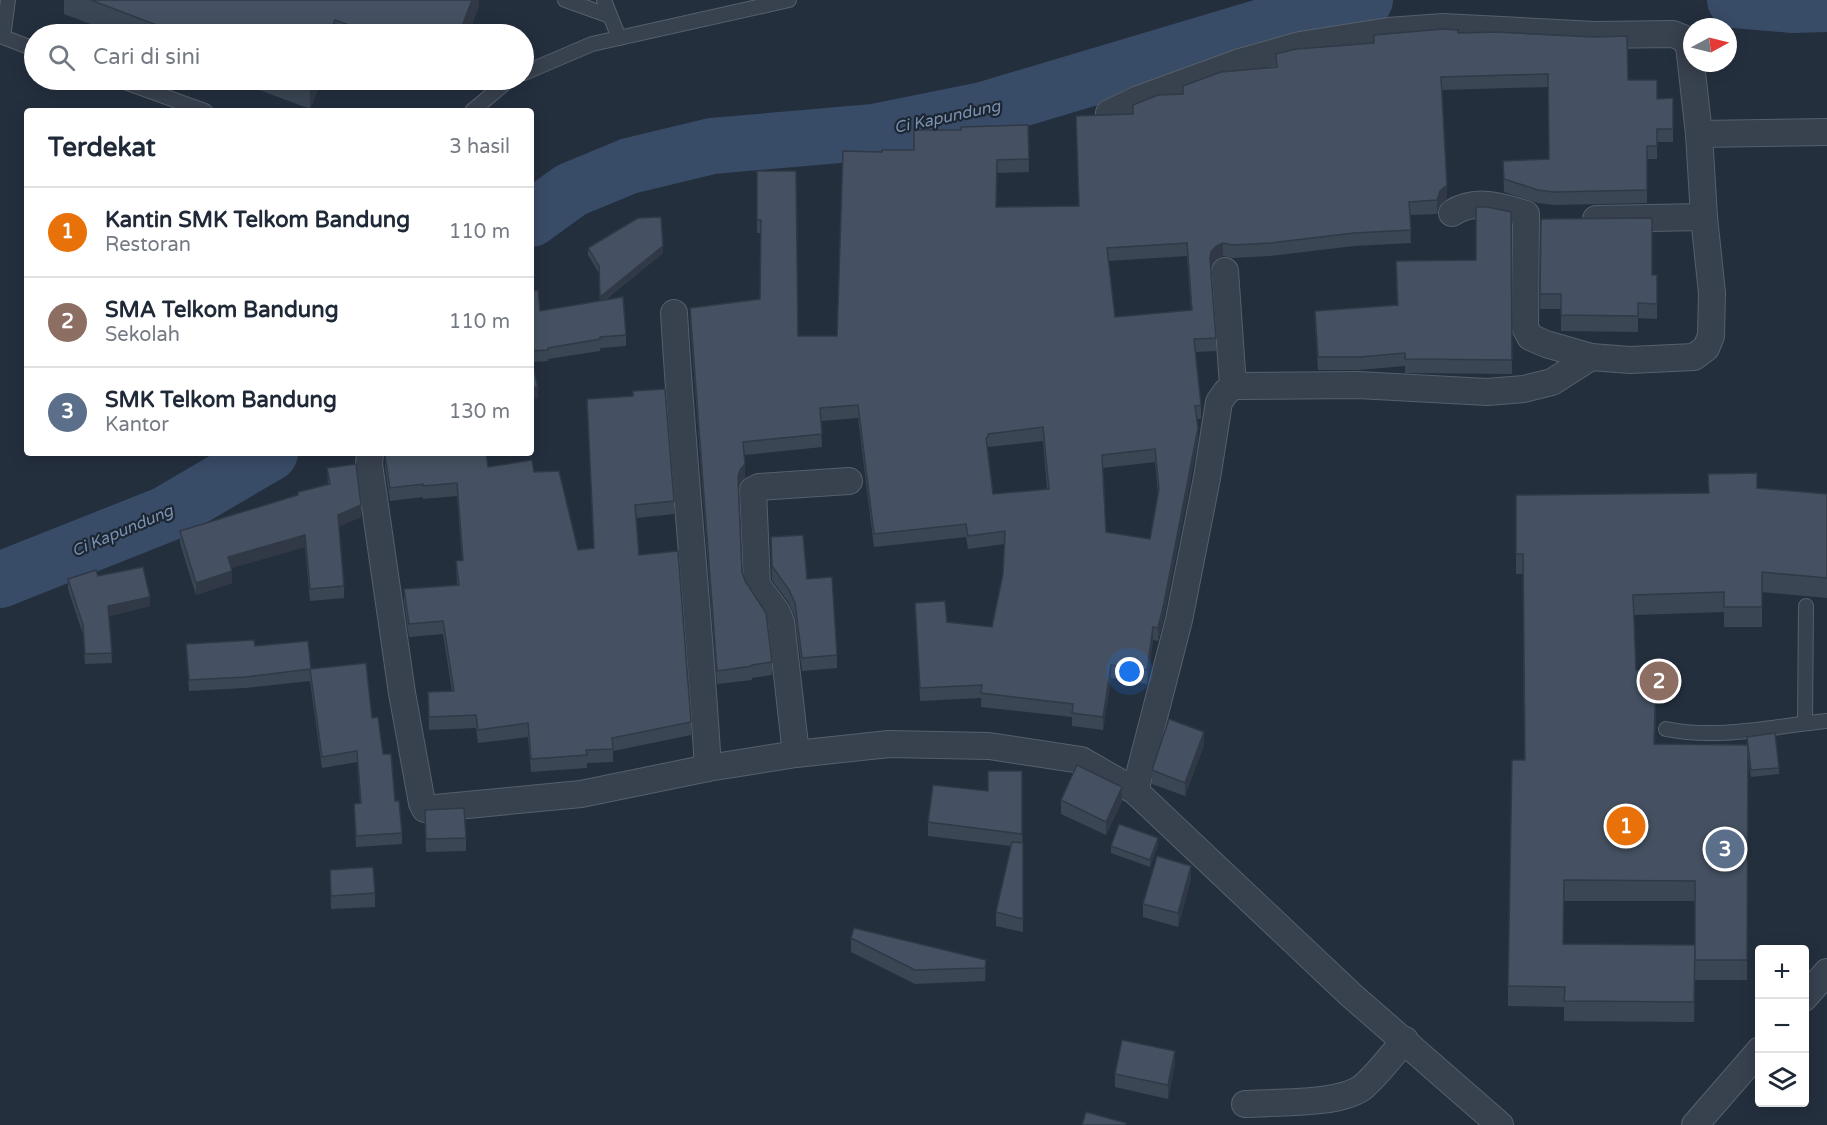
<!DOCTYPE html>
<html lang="id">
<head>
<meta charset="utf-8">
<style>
  body { margin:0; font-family:"Varela Round",sans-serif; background:#f2f2f3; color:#1f2937 }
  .controls { position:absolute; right:18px; bottom:18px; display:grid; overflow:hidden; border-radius:6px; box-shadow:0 3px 15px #0003 }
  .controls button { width:54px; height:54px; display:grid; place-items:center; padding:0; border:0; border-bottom:2px solid #e0e1e3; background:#fff; color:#1f2937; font:30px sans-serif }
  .compass { position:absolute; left:1683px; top:18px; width:54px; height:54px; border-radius:50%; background:#fff; box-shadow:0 3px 15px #0003; rotate:83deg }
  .you { position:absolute; left:1130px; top:672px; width:21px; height:21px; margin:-15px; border:4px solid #fff; border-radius:50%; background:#1a73e8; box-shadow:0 0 0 9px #1a73e833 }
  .badge { display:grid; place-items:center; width:39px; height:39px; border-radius:50%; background:#1a73e8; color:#fff; font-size:20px; font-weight:700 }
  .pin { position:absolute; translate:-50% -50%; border:3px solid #fff; box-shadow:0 2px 6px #0006 }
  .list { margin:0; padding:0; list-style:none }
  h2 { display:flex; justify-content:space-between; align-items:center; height:78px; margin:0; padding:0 24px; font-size:26px }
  h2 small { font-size:20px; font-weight:400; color:#747a83 }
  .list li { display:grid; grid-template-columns:39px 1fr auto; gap:18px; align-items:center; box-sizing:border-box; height:90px; padding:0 24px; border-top:2px solid #e0e1e3 }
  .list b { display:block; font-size:22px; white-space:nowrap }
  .list p { margin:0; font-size:20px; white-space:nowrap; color:#747a83 }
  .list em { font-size:20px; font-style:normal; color:#747a83 }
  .icon { flex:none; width:33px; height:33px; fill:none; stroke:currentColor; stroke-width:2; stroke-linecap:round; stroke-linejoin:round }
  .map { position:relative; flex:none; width:1827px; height:1125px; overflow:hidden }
  .search { position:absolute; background:#fff; box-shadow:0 3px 15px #0003; left:24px; top:24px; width:510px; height:66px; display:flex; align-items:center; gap:15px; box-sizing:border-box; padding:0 21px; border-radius:33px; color:#747a83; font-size:22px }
  .panel { position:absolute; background:#fff; box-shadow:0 3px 15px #0003; left:24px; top:108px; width:510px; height:348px; border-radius:6px }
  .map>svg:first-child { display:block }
</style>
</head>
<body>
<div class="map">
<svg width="1827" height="1125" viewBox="0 0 1827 1125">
  <rect width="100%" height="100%" fill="#242f3e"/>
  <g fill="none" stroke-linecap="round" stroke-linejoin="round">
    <g stroke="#394c67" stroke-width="56">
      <path d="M1735,0l58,5 34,-1"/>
      <path d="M531,219l40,-29 58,-24 83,-20 162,-14 109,-22 292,-87 90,-23"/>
      <path d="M0,580l166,-66 104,-61"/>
    </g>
    <defs>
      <g id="lane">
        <path d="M8,0l-5,37 31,12"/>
        <path d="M565,0l45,16"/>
        <path d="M604,0l15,38"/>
        <path d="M524,73l68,-29 197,-44"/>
        <path d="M119,80l86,31"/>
        <path d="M472,111l37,-31"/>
        <path d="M1805,723l1,-117"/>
        <path d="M1666,729c53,11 108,-3 161,-8"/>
      </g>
      <g id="street">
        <path d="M1109,113l27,-13 104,-38 60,-17 88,-14 55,-4 152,8 78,-1 10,4 6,8 10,88 5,83 8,76 -1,43 -5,12 -12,9 -64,3 -39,-3 -45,-13 -16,-7 -5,-10 1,-113c-25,-8 -51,-16 -74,-1"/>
        <path d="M1699,134l128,-2"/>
        <path d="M1596,219l108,-2"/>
        <path d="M1225,271l8,115"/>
        <path d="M674,313c9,152 25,303 34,455"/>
        <path d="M370,453l-1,11 33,229 20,110 3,6 156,-15 127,-26 88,-14 93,-10 100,2 92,14 54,31 216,204 149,130"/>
        <path d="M796,754l-15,-132 -4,-10 -20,-27 -4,-95 6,-3 90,-6"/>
        <path d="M1135,791l44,-171 28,-142 12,-76 7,-10 7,-6 125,-1 129,7 37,-3 28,-7 39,-25"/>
        <path d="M1804,998l23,-26"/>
        <path d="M1245,1104c29,-2 98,1 119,-18 15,-13 28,-31 41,-46"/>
        <path d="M1695,1125l65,-75"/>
      </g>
    </defs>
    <use href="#lane" stroke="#565f6c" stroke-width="16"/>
    <use href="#street" stroke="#565f6c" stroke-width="28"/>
    <use href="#lane" stroke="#38414e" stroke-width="14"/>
    <use href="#street" stroke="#38414e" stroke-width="26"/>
  </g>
  <g fill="#3b4654" fill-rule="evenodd">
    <path d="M64,0h415v6l-11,28h-351l-53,-20z"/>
    <path d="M1458,33l170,47 29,19 16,-1v44h-16v17h-10v44l-94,2 -15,-2 -34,-11 -1,-31 46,-2 -1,-72 -106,3 5,109 -7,6 -3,9 -27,1 1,28 -57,3 -84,10 -38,2 -9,-2 -7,3 -5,6v3l5,70v13l-21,1 6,53v14h-5l2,22 -34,176 -6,24 -5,-1 -6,44 -36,-6 -8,52 -31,-4v-9l-91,-10v-9l-61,3 -5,-98 32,19 45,5 11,-53 2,-30 -37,5 -2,-12 -92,10 -16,-129 -37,3 1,26 -77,8v22l-5,6 -2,6 4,83 30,90v13l-20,3v2l-35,4 -27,-363v-13l70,-9 1,-66h-4v-62l41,165h39l45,-184 32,-2 47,-20 67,-5 1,47 -32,1 -1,34 82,-1 55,-92 50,-20v-8l93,-19v-13zM1187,256l4,54 -76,7 -7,-56zM1043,441l4,48 -54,5 -5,-44v-3zM1155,462l3,32 -8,45 -44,-7 -3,-64z"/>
    <path d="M233,80h89l-12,29z"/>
    <path d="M427,80h24l-3,8z"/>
    <path d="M1511,212l1,162 -107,-1v-7l-46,4h-41l-3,-46v-13l82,-6 -1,-44 80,-1z"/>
    <path d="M1541,219l111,56h5v44l-19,-1v14l-77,-1v-22h-21z"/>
    <path d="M588,248l75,5 -58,47 21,35v11l-26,2v3l-52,8v2l-16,1 6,36 -7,1v-108l9,20 60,-10 -1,-28 -11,-18z"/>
    <path d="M587,399l87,102v13l-38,4 3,37 52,167v13l-78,16v11l-26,1v5l-56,4 -3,-35 -50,6 -2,-15 -47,2 -1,-38 24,-1 -9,-57 -34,3 -5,-35v-13l53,-4 -1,-24 6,-1 -5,-64 -34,3v-2l-33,4 -5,-33v-13l149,17 44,78 16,-2z"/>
    <path d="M327,468l34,49 -22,9 5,60v12l-34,3 -5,-54 -74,21 1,15 -36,12 -16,-52v-12l118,-36v-3l30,-8z"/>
    <path d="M1757,488l70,6v104l-65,-6v35h-38v-15l-90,3 2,55 20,21 -1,53 92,1v-8l32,31v6l-28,3 -3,-20 -1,223h-52v-7l-1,49 -130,-1v-14l-56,-1v-20l16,-226 -1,-186h-7v-79l192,-2zM1564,901h131v44l-132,-1z"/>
    <path d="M771,537l36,42 30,76v13l-35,3 -7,-54 -6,-14 -17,-23z"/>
    <path d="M98,576l52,30 -41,10 3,47 -27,1 -2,-30 -15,-45v-10z"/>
    <path d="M186,644l69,2 56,23 61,49 11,36 12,47 7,32v11l-46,3 -2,-43 6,-1 -3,-41 -35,6 -12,-87 -65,7 -56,3z"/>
    <path d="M1204,745l-19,51 -33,-12v-14z"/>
    <path d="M1022,771l1,161 -27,-6v-14l15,-66 -83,-10v-14l60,-31z"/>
    <path d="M1061,800l61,1 -16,34 -45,-21z"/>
    <path d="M425,810l41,28v13l-40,1z"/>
    <path d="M1158,845l-8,22 -39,-14v-7z"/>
    <path d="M330,870l45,23v14l-44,2z"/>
    <path d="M1191,879l-13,48 -35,-10v-13z"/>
    <path d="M851,938l135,22 -1,21 -70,3 -64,-32z"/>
    <path d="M1175,1064l-7,35 -53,-12v-13z"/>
  </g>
  <g fill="#303945">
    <path d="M472,0h7v6l-11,28h-9z"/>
    <path d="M335,20v14h-6z"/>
    <path d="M312,80h10l-12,29v-24z"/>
    <path d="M448,80h3l-3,8z"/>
    <path d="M1447,185v14l-7,6 -3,9v-14l3,-9z"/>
    <path d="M1223,243v13l-7,3 -5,6 -1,7v-13l1,-7 5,-6z"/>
    <path d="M663,246v7l-63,50v-6z"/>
    <path d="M538,387v11l-7,1v-11z"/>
    <path d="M1198,428v13l-34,176 -6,24v-13z"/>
    <path d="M745,464v13l-5,6 -2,8v-14l2,-7z"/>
    <path d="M361,505v12l-23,10v-12z"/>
    <path d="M305,535v12l-77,22v-12z"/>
    <path d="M232,571v12l-36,12v-12z"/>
    <path d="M150,597v9l-42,10v-10z"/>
    <path d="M1153,627v13l-6,44v-14z"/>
    <path d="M1111,665v13l-8,52v-13z"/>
    <path d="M1204,732v13l-19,51v-13z"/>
    <path d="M1122,787v14l-16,34v-13z"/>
    <path d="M1158,838v7l-8,22v-7z"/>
    <path d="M1191,866v13l-13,48v-14z"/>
    <path d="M1175,1051v13l-7,35v-14z"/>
  </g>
  <g fill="#455162" stroke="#303945" stroke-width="1.5" fill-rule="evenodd">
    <path d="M91,0h381l-13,34h-85l-39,-14 -6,14h-149z"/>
    <path d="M1443,29l15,1v3l38,-1 98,5 33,-1 1,44h29v19l16,-1v31h-16v17h-10v44l-94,2 -15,-2 -34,-11 -1,-18 46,-2 -1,-85 -107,3 6,108 -7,6 -3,9 -28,2 2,28 -57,3 -84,10 -38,2 -9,-2 -7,3 -5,6 -1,7 6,79 -22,1 7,66 -6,1 3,22 -34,175 -6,25 -5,-1 -6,43 -36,-5 -8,52 -31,-4 1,-9 -92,-11 1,-8 -62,3 -5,-85 30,-2 2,21 45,5 11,-53 2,-43 -37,5 -2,-12 -92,10 -16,-129 -38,3 2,26 -79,8 2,22 -5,6 -2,7 4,95 3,9 21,32 6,49 -20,3v1l-35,5 -27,-363 70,-9 1,-79h-4v-49h39l2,165h39l6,-185 39,1v-2h32v-20h47v-3l67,-2 1,34 -32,1 -1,47 83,-1 -3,-90 57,-2v-9l25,-10 25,-1v-8l38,-14 56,-5 -1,-13 20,-5 78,-6v-8zM1187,243l5,67 -77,7 -8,-69zM1043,427l6,62 -56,5 -7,-56 2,-1v-3zM1155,449l4,40 -9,50 -44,-7 -4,-77z"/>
    <path d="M296,80h16l-2,5z"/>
    <path d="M1476,207h11l24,5 1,148 -107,-1v-6l-46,4h-41l-3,-46 83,-6 -2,-44 80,-1z"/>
    <path d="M661,217l2,29 -63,51 -1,-31 -11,-18 50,-30z"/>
    <path d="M1652,218v57h5v29l-19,-1v13l-77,-1v-21h-21l1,-75z"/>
    <path d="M538,290l2,21 83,-14 3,38 -26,2v2l-52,9v2l-17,1v-60z"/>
    <path d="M531,357l7,30 -7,1z"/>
    <path d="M665,389l9,112 -39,4 4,50 39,-4 13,171 -79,16 1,11 -27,1 1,5 -56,4 -3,-36 -50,7 -2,-15 -47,2 -1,-25 26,-1 -11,-70 -34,3 -5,-35 55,-4 -3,-24 7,-1 -6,-77 -34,3v-2l-33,4 -5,-33 17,-2h84l2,14 44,-7 2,12 25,-1 19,79 16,-2 -7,-149 46,-3v-5z"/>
    <path d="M356,464l5,41 -23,10 6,71 -34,3 -5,-54 -77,22 4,14 -36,12 -16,-52 118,-36v-3l32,-8 -3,-16z"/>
    <path d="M1757,473v15l70,6v84l-65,-6v35h-38v-15l-91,3 3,75 20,1 -2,73 94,1 -1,215h-52v-15l-1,57 -130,-1 1,-14 -57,-1 4,-226h13l-2,-206h-7v-59l193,-2 -1,-19zM1564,880l131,1v64l-132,-1z"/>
    <path d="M803,535l4,44 25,-2 5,78 -35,3 -7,-55 -6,-13 -17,-24 -1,-29z"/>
    <path d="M143,567l7,30 -42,9 4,47 -27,1 -2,-29 -15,-46 28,-9 2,6z"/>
    <path d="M254,640l1,6 53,-5 3,28 55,-6 6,55 6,-1 5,37h8l4,47h4l3,32 -46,3 -2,-32 7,-1 -4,-52 -35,6 -12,-88 -65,8 -56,3 -3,-36z"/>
    <path d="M1169,719l35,13 -19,51 -33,-13z"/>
    <path d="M1775,733l4,35 -28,2 -4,-33z"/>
    <path d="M1077,765l45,22 -16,35 -45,-22z"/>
    <path d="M988,771h34v63l-94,-12 5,-37 55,6z"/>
    <path d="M464,808l2,30 -40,1 -1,-29z"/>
    <path d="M1119,824l39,14 -8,22 -39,-14z"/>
    <path d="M1012,842l11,1v76l-27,-7z"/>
    <path d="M1157,856l34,10 -13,47 -35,-9z"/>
    <path d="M373,867l2,26 -44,3 -1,-26z"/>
    <path d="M854,928l132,32 -1,8 -70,2 -64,-32z"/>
    <path d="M1122,1040l53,11 -7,34 -53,-11z"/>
    <path d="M1086,1112l40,11 -1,2h-43z"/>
  </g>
  <g text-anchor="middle" stroke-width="4.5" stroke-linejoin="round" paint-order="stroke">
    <g font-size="16" font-style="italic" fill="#7c92b1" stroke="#1d2633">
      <text transform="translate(947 116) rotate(-12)" y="6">Ci Kapundung</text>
      <text transform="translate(122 530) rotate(-23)" y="6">Ci Kapundung</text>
    </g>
  </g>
</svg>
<div class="controls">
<button>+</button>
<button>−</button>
<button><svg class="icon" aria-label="layers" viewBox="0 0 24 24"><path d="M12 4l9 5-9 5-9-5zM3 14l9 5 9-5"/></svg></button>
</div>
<svg class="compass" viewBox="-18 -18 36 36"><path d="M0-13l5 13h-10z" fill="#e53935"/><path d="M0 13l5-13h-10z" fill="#747a83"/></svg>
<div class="you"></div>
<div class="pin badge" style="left:1626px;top:826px;background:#e8710a">1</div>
<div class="pin badge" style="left:1659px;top:681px;background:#8d6e63">2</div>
<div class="pin badge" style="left:1725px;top:849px;background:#5c6f8a">3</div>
<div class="search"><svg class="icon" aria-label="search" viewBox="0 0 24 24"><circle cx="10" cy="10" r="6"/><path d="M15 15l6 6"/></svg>Cari di sini</div>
<section class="panel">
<h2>Terdekat<small>3 hasil</small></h2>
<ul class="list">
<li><span class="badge" style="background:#e8710a">1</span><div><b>Kantin SMK Telkom Bandung</b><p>Restoran</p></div><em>110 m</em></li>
<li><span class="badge" style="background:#8d6e63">2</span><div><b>SMA Telkom Bandung</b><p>Sekolah</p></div><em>110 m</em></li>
<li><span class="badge" style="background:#5c6f8a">3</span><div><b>SMK Telkom Bandung</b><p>Kantor</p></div><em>130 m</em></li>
</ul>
</section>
</div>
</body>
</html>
